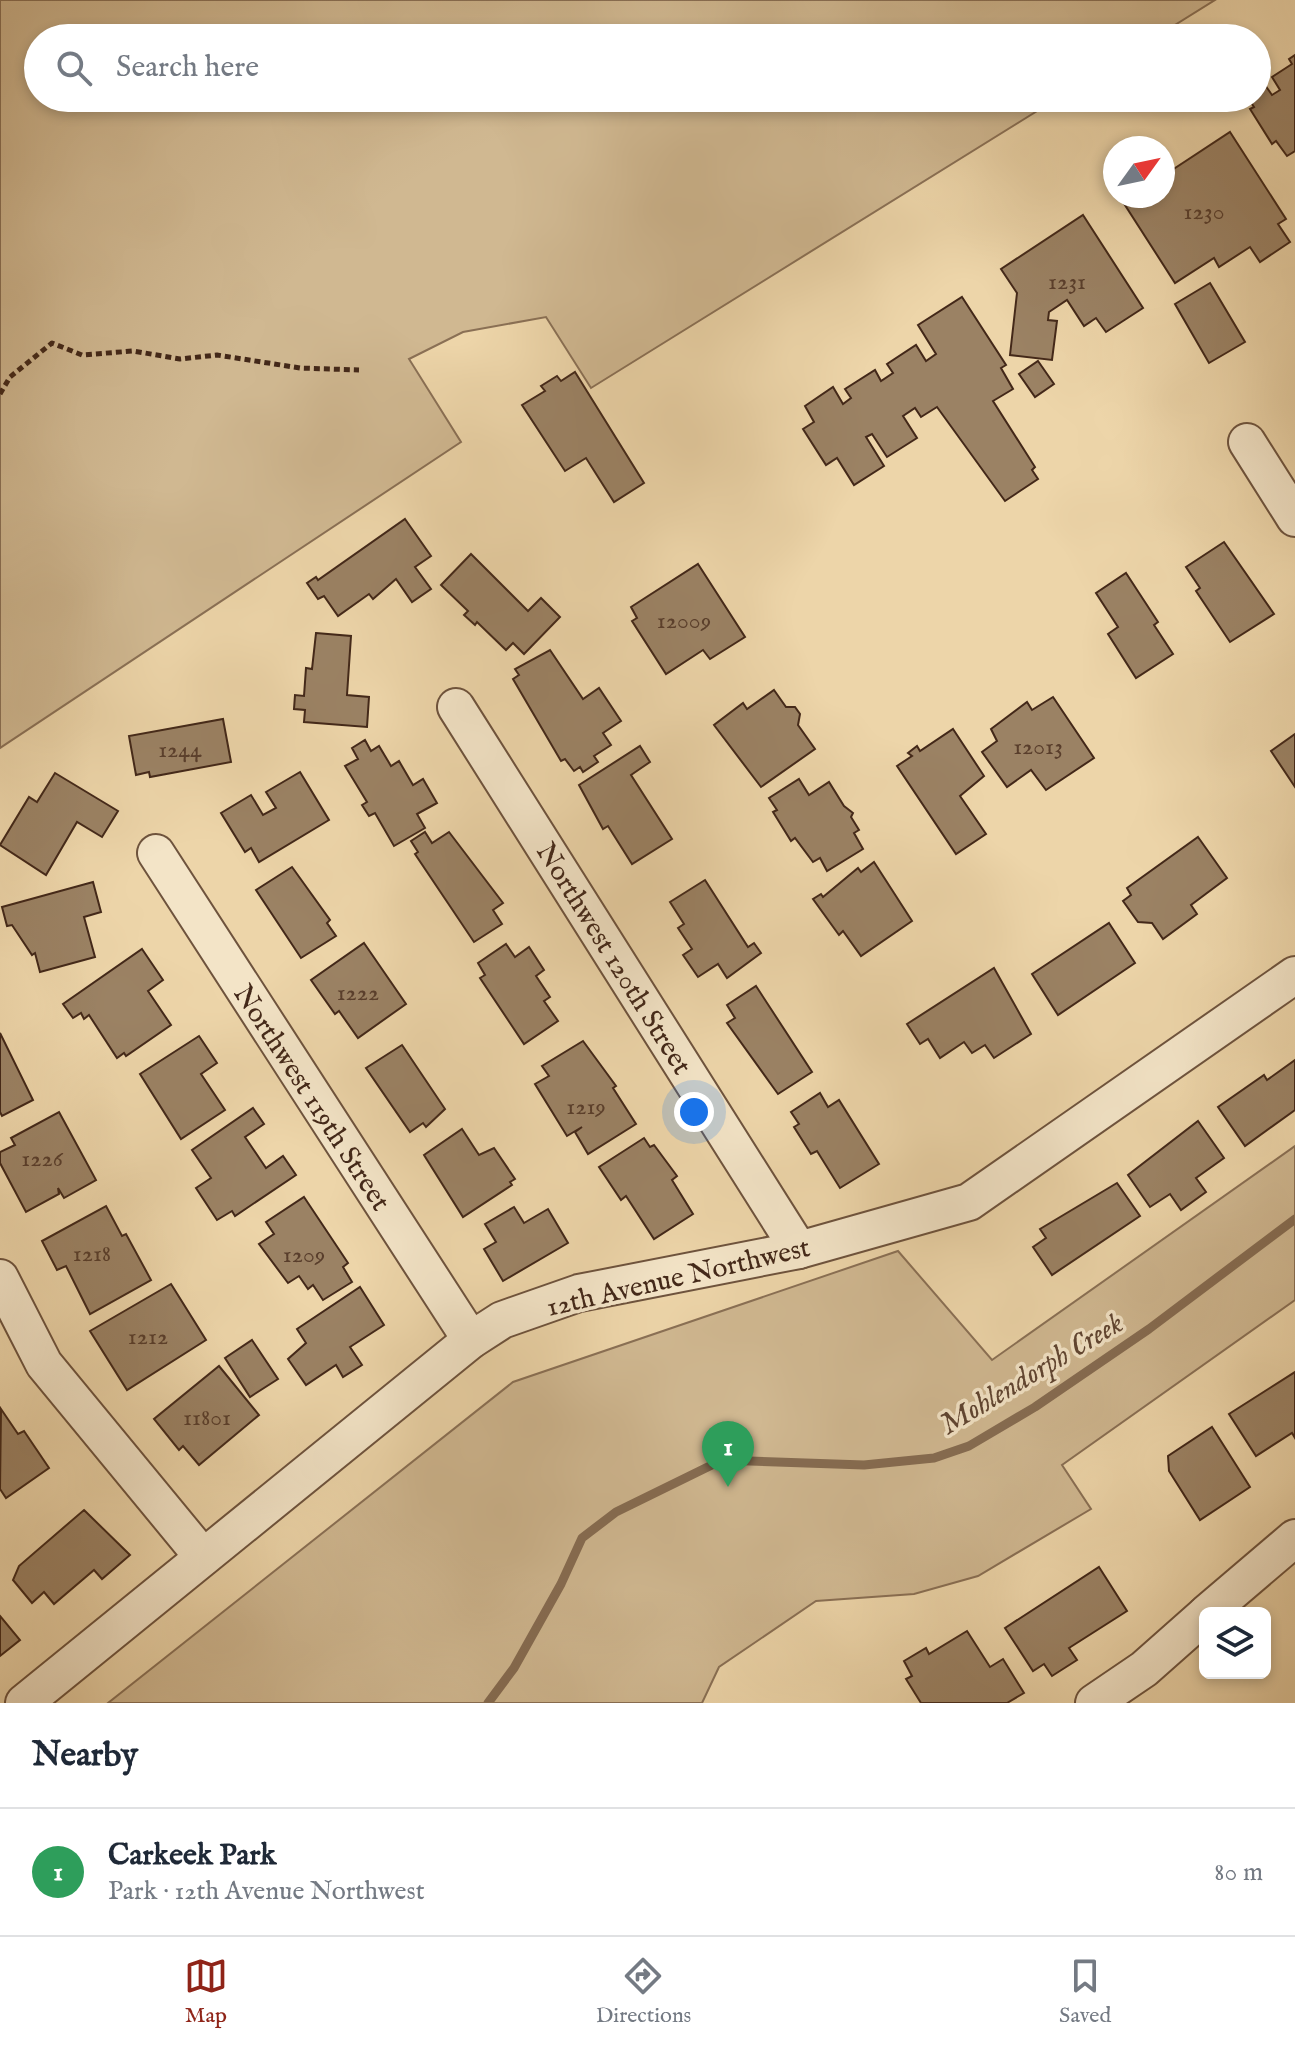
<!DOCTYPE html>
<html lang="en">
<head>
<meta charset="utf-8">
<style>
  body { margin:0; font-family:"IM FELL English",serif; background:#f2f2f3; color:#1f2937 }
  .controls { position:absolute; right:24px; bottom:24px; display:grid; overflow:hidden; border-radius:12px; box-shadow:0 4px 12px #0003 }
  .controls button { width:72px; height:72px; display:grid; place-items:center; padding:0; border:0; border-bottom:2px solid #e0e1e3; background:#fff; color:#1f2937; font:40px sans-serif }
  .compass { position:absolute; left:1103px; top:136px; width:72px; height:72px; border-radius:50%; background:#fff; box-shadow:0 4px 12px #0003; rotate:57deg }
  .you { position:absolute; left:694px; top:1112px; width:28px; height:28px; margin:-20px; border:6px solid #fff; border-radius:50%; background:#1a73e8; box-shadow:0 0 0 12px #1a73e833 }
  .badge { display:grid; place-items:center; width:52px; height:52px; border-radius:50%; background:#8f2418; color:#fff; font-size:26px; font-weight:700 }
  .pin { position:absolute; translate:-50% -66px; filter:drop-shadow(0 2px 4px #0008) }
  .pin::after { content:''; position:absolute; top:42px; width:28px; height:24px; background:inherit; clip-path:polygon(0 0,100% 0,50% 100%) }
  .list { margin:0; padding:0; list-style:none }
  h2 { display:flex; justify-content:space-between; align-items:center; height:104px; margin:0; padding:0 32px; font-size:34px }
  h2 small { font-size:26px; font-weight:400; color:#747a83 }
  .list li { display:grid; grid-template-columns:52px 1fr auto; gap:24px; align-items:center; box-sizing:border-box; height:128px; padding:0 32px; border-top:2px solid #e0e1e3 }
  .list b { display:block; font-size:30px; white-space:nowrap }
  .list p { margin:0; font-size:26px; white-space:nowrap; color:#747a83 }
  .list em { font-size:26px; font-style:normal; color:#747a83 }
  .icon { flex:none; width:44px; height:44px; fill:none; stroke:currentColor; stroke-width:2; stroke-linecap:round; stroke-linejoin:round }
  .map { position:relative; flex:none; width:1295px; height:1703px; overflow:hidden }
  .search { position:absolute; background:#fff; box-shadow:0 4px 12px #0003; left:24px; right:24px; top:24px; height:88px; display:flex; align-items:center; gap:20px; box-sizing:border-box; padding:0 28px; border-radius:44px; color:#747a83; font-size:30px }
  .sheet { height:232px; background:#fff }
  nav { display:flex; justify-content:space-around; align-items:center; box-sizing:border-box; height:112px; border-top:2px solid #e0e1e3; background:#fff; font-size:22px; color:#747a83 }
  nav a { display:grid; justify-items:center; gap:4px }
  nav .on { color:#8f2418 }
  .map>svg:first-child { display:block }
</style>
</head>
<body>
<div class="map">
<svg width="1295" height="1703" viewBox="0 0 1295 1703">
  <rect width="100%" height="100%" fill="#edd5a9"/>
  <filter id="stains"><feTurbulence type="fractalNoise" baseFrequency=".0025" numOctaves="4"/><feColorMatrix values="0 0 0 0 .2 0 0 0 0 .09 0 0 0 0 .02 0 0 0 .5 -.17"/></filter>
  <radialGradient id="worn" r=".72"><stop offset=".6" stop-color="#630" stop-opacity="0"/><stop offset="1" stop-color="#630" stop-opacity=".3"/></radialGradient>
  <g fill="#d0b891" stroke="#8a7055" stroke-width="2">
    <path d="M0,0h1215l-61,38h-1116v60h1020l-467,290 -45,-71 -83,15 -54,27 52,83 -461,306z"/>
    <path d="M1295,1146v154l-233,165 29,44 -113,67 -64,18 -98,7 -97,66 -17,36h-594l405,-321 385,-131 94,109z"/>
  </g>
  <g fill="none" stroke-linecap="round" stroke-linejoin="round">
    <path stroke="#866c52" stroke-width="9" d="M488,1703l26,-35 47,-84 21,-46 34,-26 106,-52 142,5 70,-7 35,-12 66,-39 114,-78 146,-110"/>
  </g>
  <g fill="#9b8264" stroke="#432819" stroke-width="2">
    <path d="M1295,55v96l-8,5 -11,-15 -4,3 -22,-35 4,-2 -6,-9h9v-8l8,-5 7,10 8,-5 -8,-13 20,-13 -3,-5z"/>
    <path d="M1230,132l56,87 -8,5 12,18 -30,20 -10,-15 -31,20 -5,-9 -39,25 -52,-81 9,-6h31v-20z"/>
    <path d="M1083,215l60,93 -37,24 -10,-14 -12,8 -17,-26 -18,12 -1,8 9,1 -5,39 -42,-5 7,-62 -16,-24z"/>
    <path d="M1210,283l35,59 -36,21 -34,-59z"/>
    <path d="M962,297l44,68 -5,3 12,21 -20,12 42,66 -3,3 6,9 -33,22 -68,-94 -16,10 -6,-9 -12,8 14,22 -30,19 -15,-23 -6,3 18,29 -30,19 -17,-27 -11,7 -23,-36 11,-7 -9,-16 28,-19 10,17 8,-6 -6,-9 30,-19 6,11 12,-8 -6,-9 29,-19 10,16 10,-7 -18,-29z"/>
    <path d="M1038,361l16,23 -19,13 -16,-23z"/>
    <path d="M575,372l69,111 -30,19 -28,-44 -21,13 -43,-66 23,-14 -4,-5 16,-10 4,5z"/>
    <path d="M405,519l26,37 -16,11 16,22 -19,13 -16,-23 -23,20 -4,-5 -31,22 -14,-20 -6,3 -11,-16 9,-6 2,3z"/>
    <path d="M1224,542l50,72 -44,28 -34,-51 4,-3 -14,-21z"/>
    <path d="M471,554l57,57 13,-13 19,19 -36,37 -11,-11 -7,7 -29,-28 -2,3 -11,-10 4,-4 -27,-26z"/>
    <path d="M698,564l47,73 -35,22 -7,-9 -37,24 -34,-53 5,-3 -6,-11z"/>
    <path d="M1126,573l32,49 -4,3 19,29 -37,24 -28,-44 10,-7 -22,-34z"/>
    <path d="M316,633l35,3 -4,59 22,2 -2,30 -63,-5 1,-12 -11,-1 1,-14 9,1 2,-28 6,1z"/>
    <path d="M550,650l33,49 16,-11 22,33 -18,12 8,12 -17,11 4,6 -15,10 -3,-5 -6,4 -9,-12 -4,2 -48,-82 6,-4 -4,-6z"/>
    <path d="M774,690l12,17h9l5,7 -2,11 17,24 -54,38 -47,-62 29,-22 4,6z"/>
    <path d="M1053,697l41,61 -48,32 -15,-20 -24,17 -25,-35 15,-11 -6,-12 36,-27 5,8z"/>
    <path d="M223,719l8,43 -81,15 -1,-5 -13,3 -7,-39z"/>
    <path d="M953,729l31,47 -24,20 26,38 -30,20 -59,-88 15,-10 -4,-3 9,-7 3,5z"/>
    <path d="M1295,734v53l-24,-36z"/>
    <path d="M365,740l6,11 8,-5 12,20 8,-5 14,24 10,-6 14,24 -20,11 8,14 -31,18 -19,-33 -6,3 -7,-11 5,-3 -22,-36 13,-7 -6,-11z"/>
    <path d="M640,746l10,16 -19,13 41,64 -40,25 -24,-38 -5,3 -24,-44z"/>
    <path d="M300,772l29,48 -70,42 -8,-14 -6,4 -24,-39 30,-18 12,20 13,-7 -10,-16z"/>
    <path d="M55,773l63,38 -16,26 -25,-15 -31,53 -46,-30 29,-48 8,5z"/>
    <path d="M799,779l10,16 20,-13 15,24 9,7 -2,4 8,13 -5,3 9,16 -36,22 -7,-13 -7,4 -18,-24 -4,3 -18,-29 4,-2 -8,-12z"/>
    <path d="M425,832l7,11 17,-11 54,71 -10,7 9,14 -28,18 -59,-88 3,-2 -7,-11z"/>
    <path d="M1198,837l29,41 -36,27 6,9 -34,25 -11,-16 -14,-1 -15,-21 8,-6 -4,-7z"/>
    <path d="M874,862l38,59 -51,35 -18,-25 -4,4 -26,-36 8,-5 2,3 35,-29 3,4z"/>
    <path d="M292,867l38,53 -3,3 9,13 -35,22 -45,-68z"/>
    <path d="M705,880l43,67 6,-4 7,10 -34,25 -9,-14 -20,13 -15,-22 9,-6 -14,-21 6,-4 -14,-22z"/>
    <path d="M93,882l8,30 -17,5 11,40 -55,15 -5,-19 -3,2 -20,-30 -5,1 -5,-19z"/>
    <path d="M1109,923l26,40 -77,52 -26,-41z"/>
    <path d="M364,943l42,61 -48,34 -19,-27 -4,3 -24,-34z"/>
    <path d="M506,944l9,13 14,-10 15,23 -8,6 14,21 -6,4 14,20 -34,23 -44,-66 5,-3 -7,-12z"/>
    <path d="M142,949l21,31 -15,11 23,34 -45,31 -2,-3 -7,5 -28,-43 -5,4 -3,-6 -8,5 -10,-14z"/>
    <path d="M994,968l37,66 -37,24 -9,-13 -13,8 -8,-11 -24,16 -12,-19 -8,5 -13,-20z"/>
    <path d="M756,986l56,86 -34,22 -51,-71 8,-5 -8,-13z"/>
    <path d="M0,1033l33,67 -31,16 -2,-4z"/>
    <path d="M199,1036l18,27 -16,11 24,36 -44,29 -41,-65z"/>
    <path d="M583,1041l33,45 -3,2 23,36 -48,30 -13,-22 7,-5 -15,9 -32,-52 14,-8 -7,-10z"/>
    <path d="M402,1045l43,64 -19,18 -3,-4 -13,9 -44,-64z"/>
    <path d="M1295,1060v50l-50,36 -27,-39 46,-32 3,5z"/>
    <path d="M820,1093l8,14 11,-7 40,64 -39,24 -23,-37 -6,3 -17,-27 5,-3 -8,-12z"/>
    <path d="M253,1108l11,16 -19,13 21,31 17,-12 13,19 -61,41 -3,-5 -15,9 -21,-32 15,-10 -19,-28z"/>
    <path d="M59,1112l37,68 -32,18 -6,-10 1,6 -33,18 -26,-49v-11l15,-7 -4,-7z"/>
    <path d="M1198,1121l26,37 -28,20 10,14 -25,18 -11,-16 -20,13 -22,-32z"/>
    <path d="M462,1129l17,26 15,-7 21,31 -5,3 2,3 -49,32 -39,-62z"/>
    <path d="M644,1138l6,9 4,-2 23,31 -5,4 21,34 -39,25 -28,-43 -5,4 -22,-33z"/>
    <path d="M1117,1183l23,33 -88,59 -19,-28 13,-9 -6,-9z"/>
    <path d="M304,1197l44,66 -5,4 9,15 -29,18 -10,-15 -5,4 -9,-13 -11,7 -29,-39 15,-10 -8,-12z"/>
    <path d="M106,1206l16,30 4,-2 25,46 -61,34 -24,-48 -9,4 -15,-29z"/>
    <path d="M514,1207l10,16 24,-14 20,34 -65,38 -19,-32 12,-7 -11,-18z"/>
    <path d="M171,1284l35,56 -79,50 -37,-59z"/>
    <path d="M360,1287l24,38 -34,22 12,18 -19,12 -7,-12 -30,20 -18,-26 18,-16 -9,-14z"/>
    <path d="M252,1340l26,39 -28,18 -25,-39z"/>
    <path d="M219,1366l40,49 -60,50 -16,-19 -4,4 -25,-31z"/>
    <path d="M1295,1372v66l-3,-5 -36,23 -27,-42z"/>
    <path d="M1,1409l17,25 6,-3 25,37 -43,30 -6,-9z"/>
    <path d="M1212,1427l38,60 -50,33 -31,-49 -1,-15z"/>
    <path d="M84,1510l46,45 -28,24 -8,-9 -40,34 -10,-12 -12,11 -19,-23 6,-14z"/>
    <path d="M1099,1567l28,44 -58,37 8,12 -25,16 -8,-12 -11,7 -28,-43z"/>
    <path d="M0,1616l20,24 -20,16z"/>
    <path d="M967,1631l23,36 13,-8 21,34 -17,10h-86l-15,-24 6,-3 -8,-15 22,-13 3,6z"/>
  </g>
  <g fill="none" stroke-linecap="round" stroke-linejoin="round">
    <defs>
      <g id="minor">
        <path d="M1247,442l48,76"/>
        <path d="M456,707l343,543"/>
        <path d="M156,853l315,487"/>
        <path d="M0,1278l44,86 159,193"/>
        <path d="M1207,1613l88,-75"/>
        <path d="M24,1703l447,-363 31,-20 77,-27 220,-43 170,-48 326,-227"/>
        <path d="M1094,1703l50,-34 61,-54"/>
      </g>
    </defs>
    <use href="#minor" stroke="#6e533d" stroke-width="40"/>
    <path stroke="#432819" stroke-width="5" stroke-dasharray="6 4" stroke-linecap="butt" d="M0,394l10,-17 42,-34 30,12 51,-4 47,8 37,-4 83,13 59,2"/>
    <use href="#minor" stroke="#f3e4c7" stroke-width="36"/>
  </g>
  <g text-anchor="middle" stroke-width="7" stroke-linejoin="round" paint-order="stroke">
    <g font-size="24" fill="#593e2c">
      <text x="1204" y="219">1230</text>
      <text x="1067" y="289">1231</text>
      <text x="684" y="628">12009</text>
      <text x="1038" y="754">12013</text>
      <text x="180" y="757">1244</text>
      <text x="358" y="1000">1222</text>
      <text x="586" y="1114">1219</text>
      <text x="42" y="1166">1226</text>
      <text x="92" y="1261">1218</text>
      <text x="304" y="1262">1209</text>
      <text x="148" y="1344">1212</text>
      <text x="207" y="1425">11801</text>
    </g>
    <g font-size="28" fill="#432819" stroke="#f3e4c7">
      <text transform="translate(615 958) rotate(58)" y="10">Northwest 120th Street</text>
      <text transform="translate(313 1097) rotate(57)" y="10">Northwest 119th Street</text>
      <text transform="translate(678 1276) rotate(-13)" y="10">12th Avenue Northwest</text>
    </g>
    <g font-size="30" font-style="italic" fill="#5f4431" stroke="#f3e4c7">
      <text transform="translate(1031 1373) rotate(-31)" y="10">Mohlendorph Creek</text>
    </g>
  </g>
  <rect width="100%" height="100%" filter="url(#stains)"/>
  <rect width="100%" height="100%" fill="url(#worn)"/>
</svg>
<div class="controls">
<button><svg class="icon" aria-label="layers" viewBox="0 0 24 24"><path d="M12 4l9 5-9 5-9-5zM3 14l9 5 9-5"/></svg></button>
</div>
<svg class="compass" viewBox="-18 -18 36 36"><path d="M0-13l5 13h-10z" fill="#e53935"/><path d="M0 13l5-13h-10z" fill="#747a83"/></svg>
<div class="you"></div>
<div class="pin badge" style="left:728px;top:1487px;background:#2e9e5b">1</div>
<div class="search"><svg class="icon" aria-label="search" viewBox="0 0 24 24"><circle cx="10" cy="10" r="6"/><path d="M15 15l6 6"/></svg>Search here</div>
</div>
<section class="sheet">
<h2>Nearby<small></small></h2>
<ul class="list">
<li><span class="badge" style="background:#2e9e5b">1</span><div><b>Carkeek Park</b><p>Park · 12th Avenue Northwest</p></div><em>80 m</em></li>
</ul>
</section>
<nav>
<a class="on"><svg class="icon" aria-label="map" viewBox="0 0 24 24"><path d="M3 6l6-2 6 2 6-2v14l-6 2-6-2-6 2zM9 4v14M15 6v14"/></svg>Map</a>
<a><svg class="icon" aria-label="directions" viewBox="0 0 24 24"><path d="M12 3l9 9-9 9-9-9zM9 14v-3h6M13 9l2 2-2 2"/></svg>Directions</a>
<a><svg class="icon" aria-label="saved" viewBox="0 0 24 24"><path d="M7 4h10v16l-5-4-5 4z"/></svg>Saved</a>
</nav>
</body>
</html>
